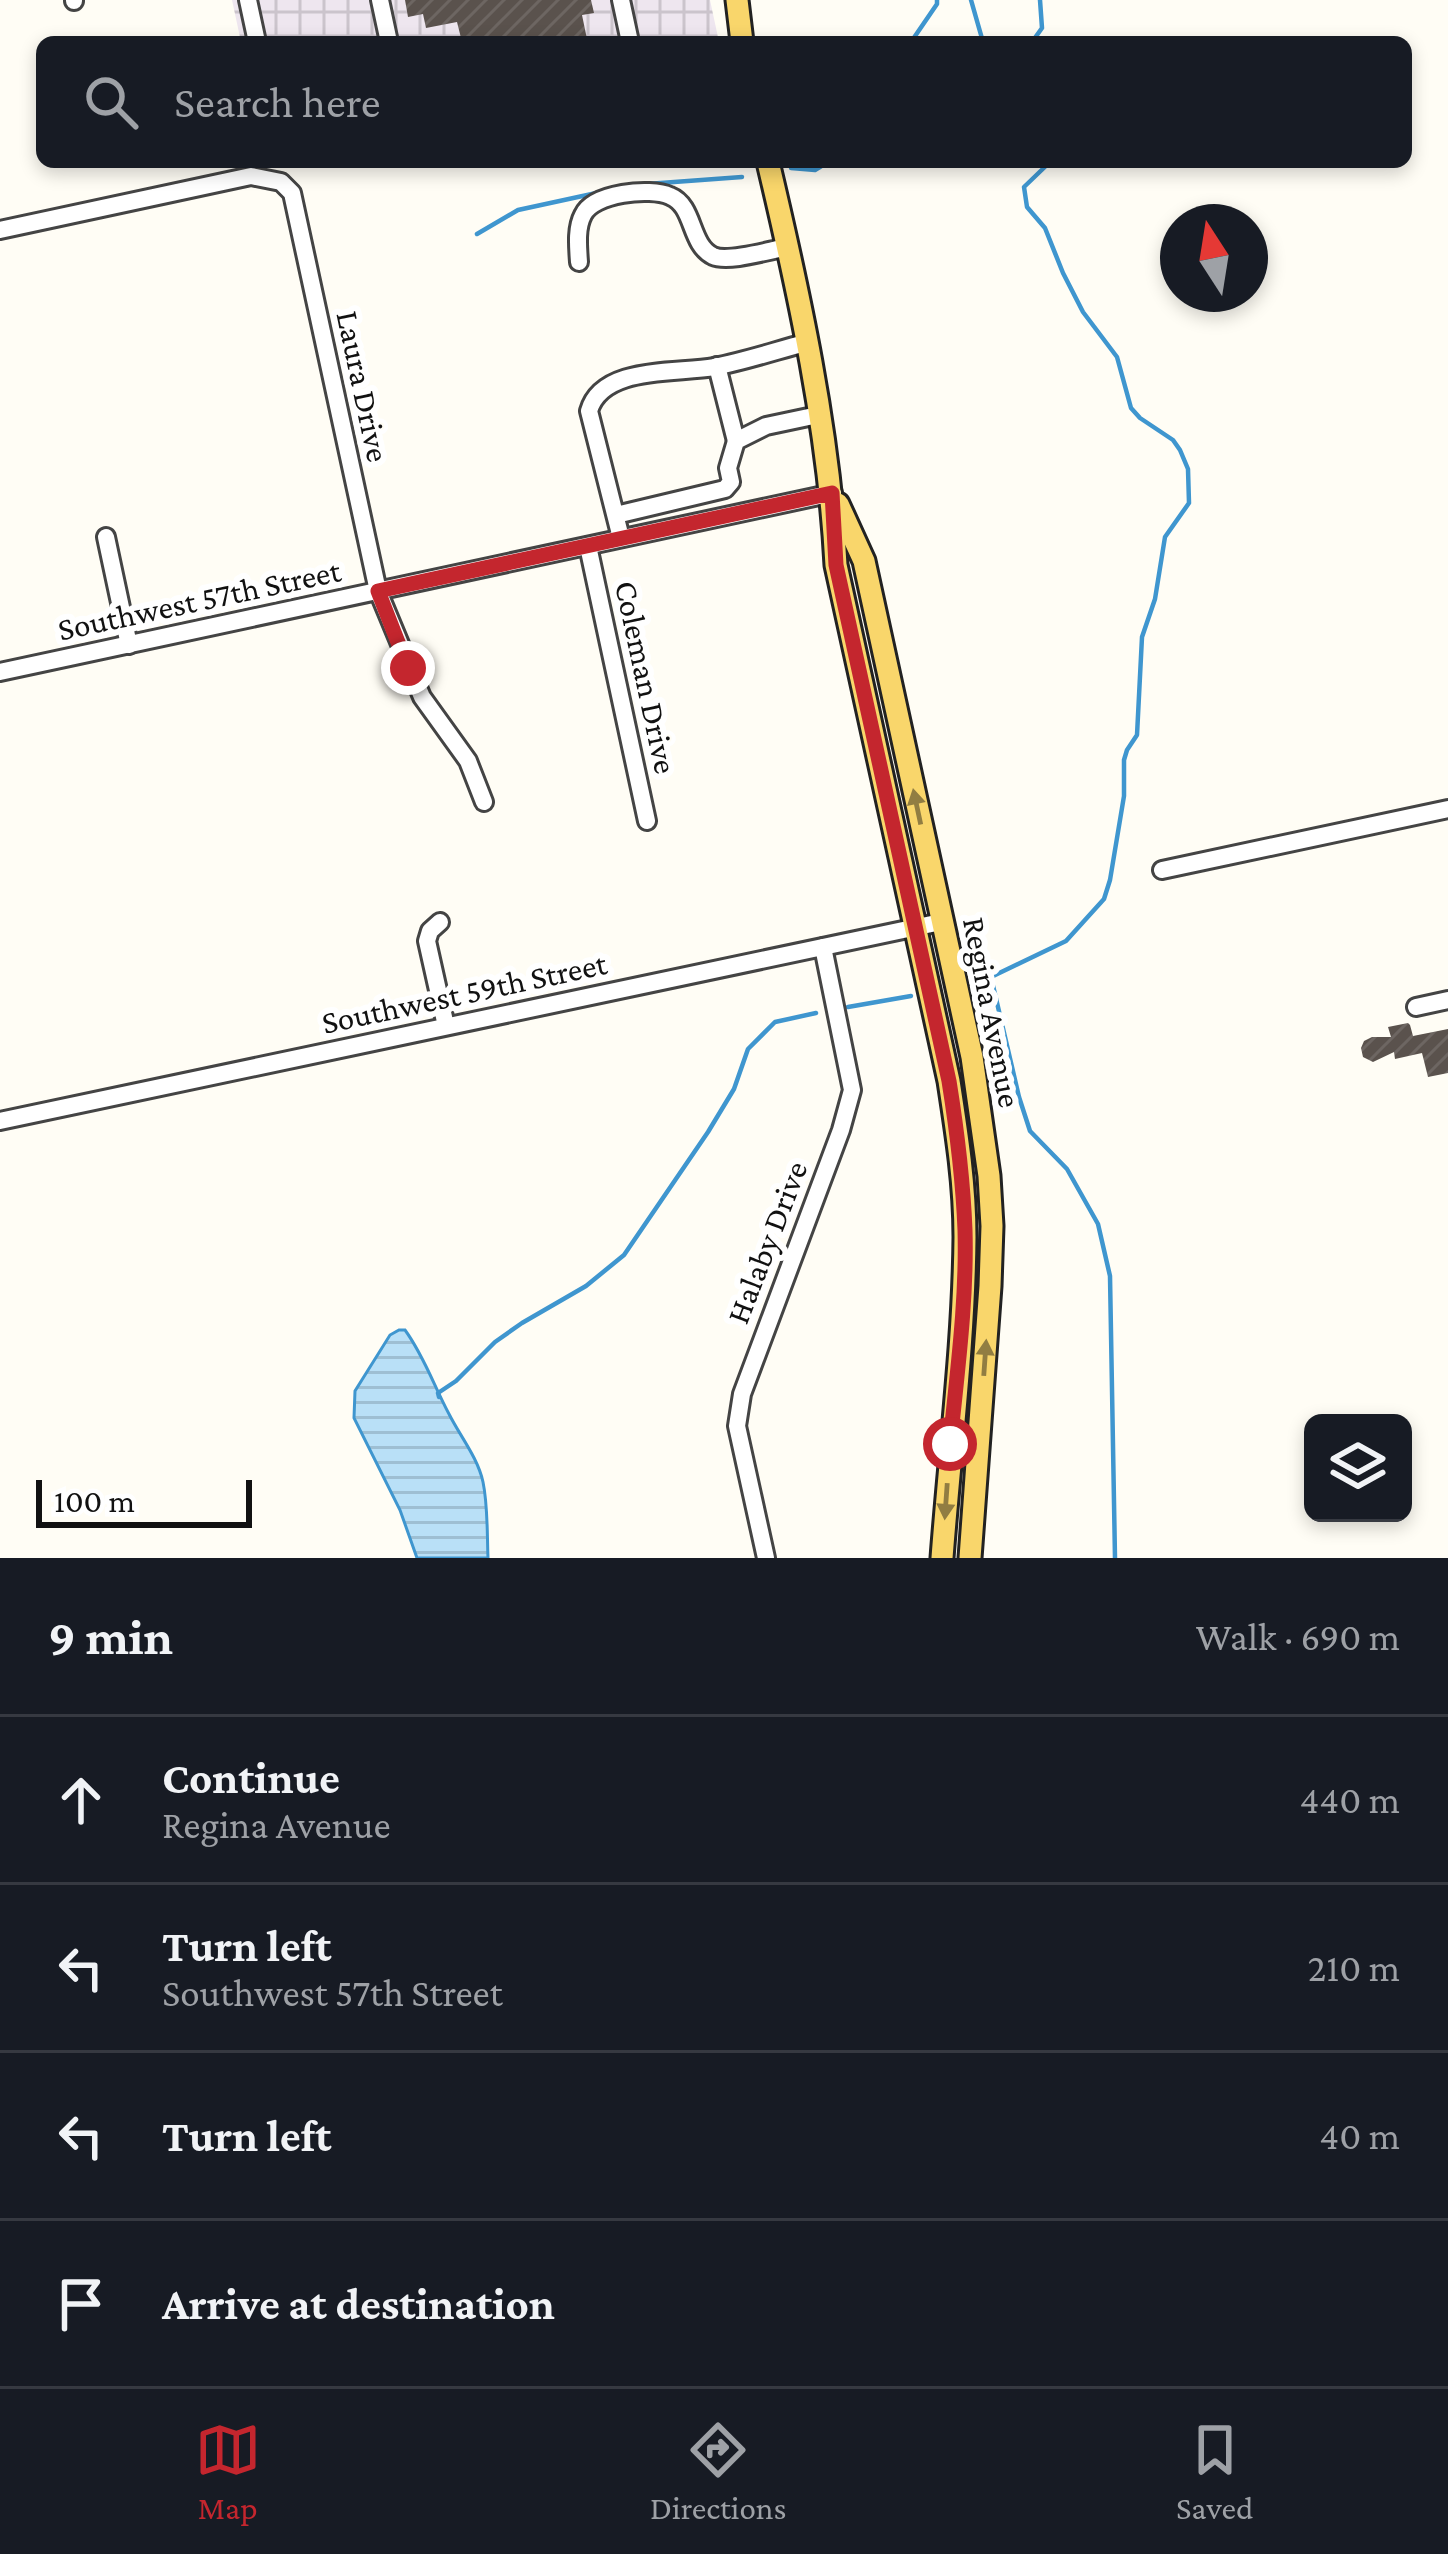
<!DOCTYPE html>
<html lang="en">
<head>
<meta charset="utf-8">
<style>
  body { margin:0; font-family:"Crimson Pro",serif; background:#242831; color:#f1f3f6 }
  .controls { position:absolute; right:36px; bottom:36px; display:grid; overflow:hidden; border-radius:18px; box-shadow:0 6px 18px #0003 }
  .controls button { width:108px; height:108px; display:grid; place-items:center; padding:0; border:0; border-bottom:3px solid #363941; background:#171b24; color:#f1f3f6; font:60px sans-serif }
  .compass { position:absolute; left:1160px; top:204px; width:108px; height:108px; border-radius:50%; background:#171b24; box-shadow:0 6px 18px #0003; rotate:348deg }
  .scale { position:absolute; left:36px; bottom:30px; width:216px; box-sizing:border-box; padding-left:12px; border:6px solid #111; border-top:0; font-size:33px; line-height:42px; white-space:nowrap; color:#111; -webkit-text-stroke:9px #fff; paint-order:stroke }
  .stop { position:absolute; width:36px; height:36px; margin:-27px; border:9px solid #c4262e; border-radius:50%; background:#fff }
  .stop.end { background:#c4262e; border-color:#fff; box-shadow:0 3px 12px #0008 }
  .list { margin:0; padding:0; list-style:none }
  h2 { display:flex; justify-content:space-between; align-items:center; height:156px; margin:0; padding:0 48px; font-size:51px }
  h2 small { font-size:39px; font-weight:400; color:#9ea1a6 }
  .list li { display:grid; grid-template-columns:78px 1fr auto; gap:36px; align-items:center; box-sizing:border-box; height:168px; padding:0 48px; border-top:3px solid #363941 }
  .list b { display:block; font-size:45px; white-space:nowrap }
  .list p { margin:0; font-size:39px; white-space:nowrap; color:#9ea1a6 }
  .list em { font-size:39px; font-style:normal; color:#9ea1a6 }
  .icon { flex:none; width:66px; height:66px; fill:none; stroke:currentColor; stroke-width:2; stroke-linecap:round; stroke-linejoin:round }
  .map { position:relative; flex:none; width:1448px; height:1558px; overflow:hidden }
  .search { position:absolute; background:#171b24; box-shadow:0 6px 18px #0003; left:36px; right:36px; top:36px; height:132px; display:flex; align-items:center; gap:30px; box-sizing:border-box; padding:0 42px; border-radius:18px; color:#9ea1a6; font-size:45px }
  .sheet { height:828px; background:#171b24 }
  nav { display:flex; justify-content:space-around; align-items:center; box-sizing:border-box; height:168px; border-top:3px solid #363941; background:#171b24; font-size:33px; color:#9ea1a6 }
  nav a { display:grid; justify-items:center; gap:6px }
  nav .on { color:#c4262e }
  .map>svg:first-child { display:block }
</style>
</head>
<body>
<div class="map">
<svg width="1448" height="1558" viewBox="0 0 1448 1558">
  <defs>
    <pattern id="industrial-grid" width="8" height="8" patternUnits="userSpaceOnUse" patternTransform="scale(3)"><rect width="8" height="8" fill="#eee6ef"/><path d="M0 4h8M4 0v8" fill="none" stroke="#cbc4cc"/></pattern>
    <pattern id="water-rules" width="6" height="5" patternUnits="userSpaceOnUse" patternTransform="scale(3)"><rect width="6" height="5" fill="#b9e0f7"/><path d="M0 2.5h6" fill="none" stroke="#9ebfd3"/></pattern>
    <pattern id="building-hatch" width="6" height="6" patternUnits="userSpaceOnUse" patternTransform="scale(3)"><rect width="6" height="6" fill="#5a524d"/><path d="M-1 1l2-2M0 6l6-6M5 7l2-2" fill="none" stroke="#6d6662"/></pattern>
  </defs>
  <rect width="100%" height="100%" fill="#fffdf5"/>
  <path fill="url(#industrial-grid)" d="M232,0h478l9,42h-478z"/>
  <path fill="url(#water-rules)" stroke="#3f96cf" stroke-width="3" d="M399,1330h6c19,26 29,56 44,84 11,22 29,44 34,68 5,24 4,51 5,76h-71l-17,-48 -46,-92 1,-27 35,-56z"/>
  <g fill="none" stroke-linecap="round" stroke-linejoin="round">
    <g stroke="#3f96cf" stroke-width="4.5">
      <path d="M971,0l12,42"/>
      <path d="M911,42l26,-38v-4"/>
      <path d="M1032,42l10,-14 -2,-28"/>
      <path d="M1050,162l-26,25 3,20 18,21 18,45 20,39 34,45 14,51 9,10 33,22 7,10 8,19 1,34 -24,34 -10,62 -13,38 -5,98 -10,15 -3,10v36l-14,84 -6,19 -38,42 -75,36 28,120 11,34 37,38 31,55 12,52 5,282"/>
      <path d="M791,168l24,2 13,-8"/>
      <path d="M647,184l95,-7"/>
      <path d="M477,234l41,-24 83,-18"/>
      <path d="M976,977h15"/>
      <path d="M848,1007l63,-11"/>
      <path d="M439,1397l-1,-4 18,-12 39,-39 27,-19 64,-37 38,-31 84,-123 26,-43 14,-40 27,-27 41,-9"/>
    </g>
  </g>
  <g fill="url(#building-hatch)">
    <path d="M405,0h186l3,13 -12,2 5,24 -15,3h-110l-5,-20 -31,6 -3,-14 -15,3z"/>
    <path d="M1408,1023l2,2 3,11 35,-7v44l-20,4 -6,-24 -27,6 -1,-7 -21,10 -10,-5 -2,-9 3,-7 8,-4h19l-3,-10z"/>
  </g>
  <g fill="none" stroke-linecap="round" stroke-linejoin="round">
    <defs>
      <g id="minor">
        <path d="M74,0v1"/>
        <path d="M248,0l9,42"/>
        <path d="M380,0l9,42"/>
        <path d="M621,0l9,42"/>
        <path d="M0,230l251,-54 30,6 11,11 86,398 44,106 46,64 16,41"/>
        <path d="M579,262c-1,-15 -3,-34 4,-47 10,-22 67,-28 87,-19 25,10 19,48 43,60 15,7 57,-6 75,-9"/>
        <path d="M717,366l19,75"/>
        <path d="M616,515l109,-26 6,-7 -3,-14 8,-27 30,-15 52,-11"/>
        <path d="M106,537l23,108"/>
        <path d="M621,538l-32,-127c13,-46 89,-37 125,-44 31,-6 61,-16 91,-24"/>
        <path d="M588,546l59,275"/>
        <path d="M0,672l833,-179"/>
        <path d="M1162,870l286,-61"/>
        <path d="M440,922l-10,9 -3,10 19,85"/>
        <path d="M1416,1007l32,-7"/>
        <path d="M0,1121l941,-199"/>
        <path d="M766,1558l-29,-132 5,-32 99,-264 11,-40 -29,-143"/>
      </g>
      <g id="major">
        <path d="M737,0l5,42"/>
        <path d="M768,162c31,131 61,269 68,403l113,516c8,52 16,103 16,156 -1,107 -15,214 -23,321"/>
        <path d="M838,504l26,57 108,496 17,119 3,50 -2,60 -20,272"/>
      </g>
    </defs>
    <use href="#minor" stroke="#444" stroke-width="22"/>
    <use href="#major" stroke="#222" stroke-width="27"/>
    <use href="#minor" stroke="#fff" stroke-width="16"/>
    <use href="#major" stroke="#f9d66b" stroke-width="21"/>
  </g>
  <defs><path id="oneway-solid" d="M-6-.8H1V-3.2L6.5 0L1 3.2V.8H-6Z" transform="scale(3)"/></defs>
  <g fill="#917d42">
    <use href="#oneway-solid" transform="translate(917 807) rotate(-102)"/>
    <use href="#oneway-solid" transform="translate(985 1358) rotate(-86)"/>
    <use href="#oneway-solid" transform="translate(946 1501) rotate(94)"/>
  </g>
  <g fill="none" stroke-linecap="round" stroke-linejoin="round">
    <path stroke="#c4262e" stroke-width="15" d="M408,668l-30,-77 454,-98 4,72 113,516c8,50 14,98 16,149 2,71 -8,143 -15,214"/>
  </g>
  <g text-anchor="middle" stroke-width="12" stroke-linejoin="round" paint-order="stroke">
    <g font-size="33" fill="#111" stroke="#fff">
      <text transform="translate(364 386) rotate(78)" y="12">Laura Drive</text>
      <text transform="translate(199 599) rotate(-12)" y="12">Southwest 57th Street</text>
      <text transform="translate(647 677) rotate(78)" y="12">Coleman Drive</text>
      <text transform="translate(464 992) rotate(-12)" y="12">Southwest 59th Street</text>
      <text transform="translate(993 1012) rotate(79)" y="12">Regina Avenue</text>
      <text transform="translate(766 1242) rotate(-69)" y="12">Halaby Drive</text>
    </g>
  </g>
</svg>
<div class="controls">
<button><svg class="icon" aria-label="layers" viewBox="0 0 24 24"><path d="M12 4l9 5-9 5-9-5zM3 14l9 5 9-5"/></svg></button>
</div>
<svg class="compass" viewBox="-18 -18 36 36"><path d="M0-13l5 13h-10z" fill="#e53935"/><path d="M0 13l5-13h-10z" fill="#9ea1a6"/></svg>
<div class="scale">100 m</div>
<div class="stop" style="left:950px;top:1444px"></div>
<div class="stop end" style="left:408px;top:668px"></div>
<div class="search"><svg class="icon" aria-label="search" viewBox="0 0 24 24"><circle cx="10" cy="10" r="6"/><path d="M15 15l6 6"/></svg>Search here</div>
</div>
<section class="sheet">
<h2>9 min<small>Walk · 690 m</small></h2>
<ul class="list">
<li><svg class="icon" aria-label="ahead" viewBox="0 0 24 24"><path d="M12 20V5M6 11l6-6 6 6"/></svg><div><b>Continue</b><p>Regina Avenue</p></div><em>440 m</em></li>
<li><svg class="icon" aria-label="left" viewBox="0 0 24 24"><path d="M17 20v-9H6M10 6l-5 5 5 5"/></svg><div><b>Turn left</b><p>Southwest 57th Street</p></div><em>210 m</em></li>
<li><svg class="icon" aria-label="left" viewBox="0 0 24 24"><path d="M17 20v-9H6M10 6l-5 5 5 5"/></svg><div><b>Turn left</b></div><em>40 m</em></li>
<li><svg class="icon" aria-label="arrive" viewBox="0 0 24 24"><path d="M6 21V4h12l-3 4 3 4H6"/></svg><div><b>Arrive at destination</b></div></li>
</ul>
</section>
<nav>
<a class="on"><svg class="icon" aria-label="map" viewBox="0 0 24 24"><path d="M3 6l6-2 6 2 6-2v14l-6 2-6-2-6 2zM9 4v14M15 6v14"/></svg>Map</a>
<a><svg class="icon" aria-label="directions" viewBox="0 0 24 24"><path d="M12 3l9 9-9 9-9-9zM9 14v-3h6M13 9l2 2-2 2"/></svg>Directions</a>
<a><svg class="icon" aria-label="saved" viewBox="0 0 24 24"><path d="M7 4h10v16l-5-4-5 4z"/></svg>Saved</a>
</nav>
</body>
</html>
